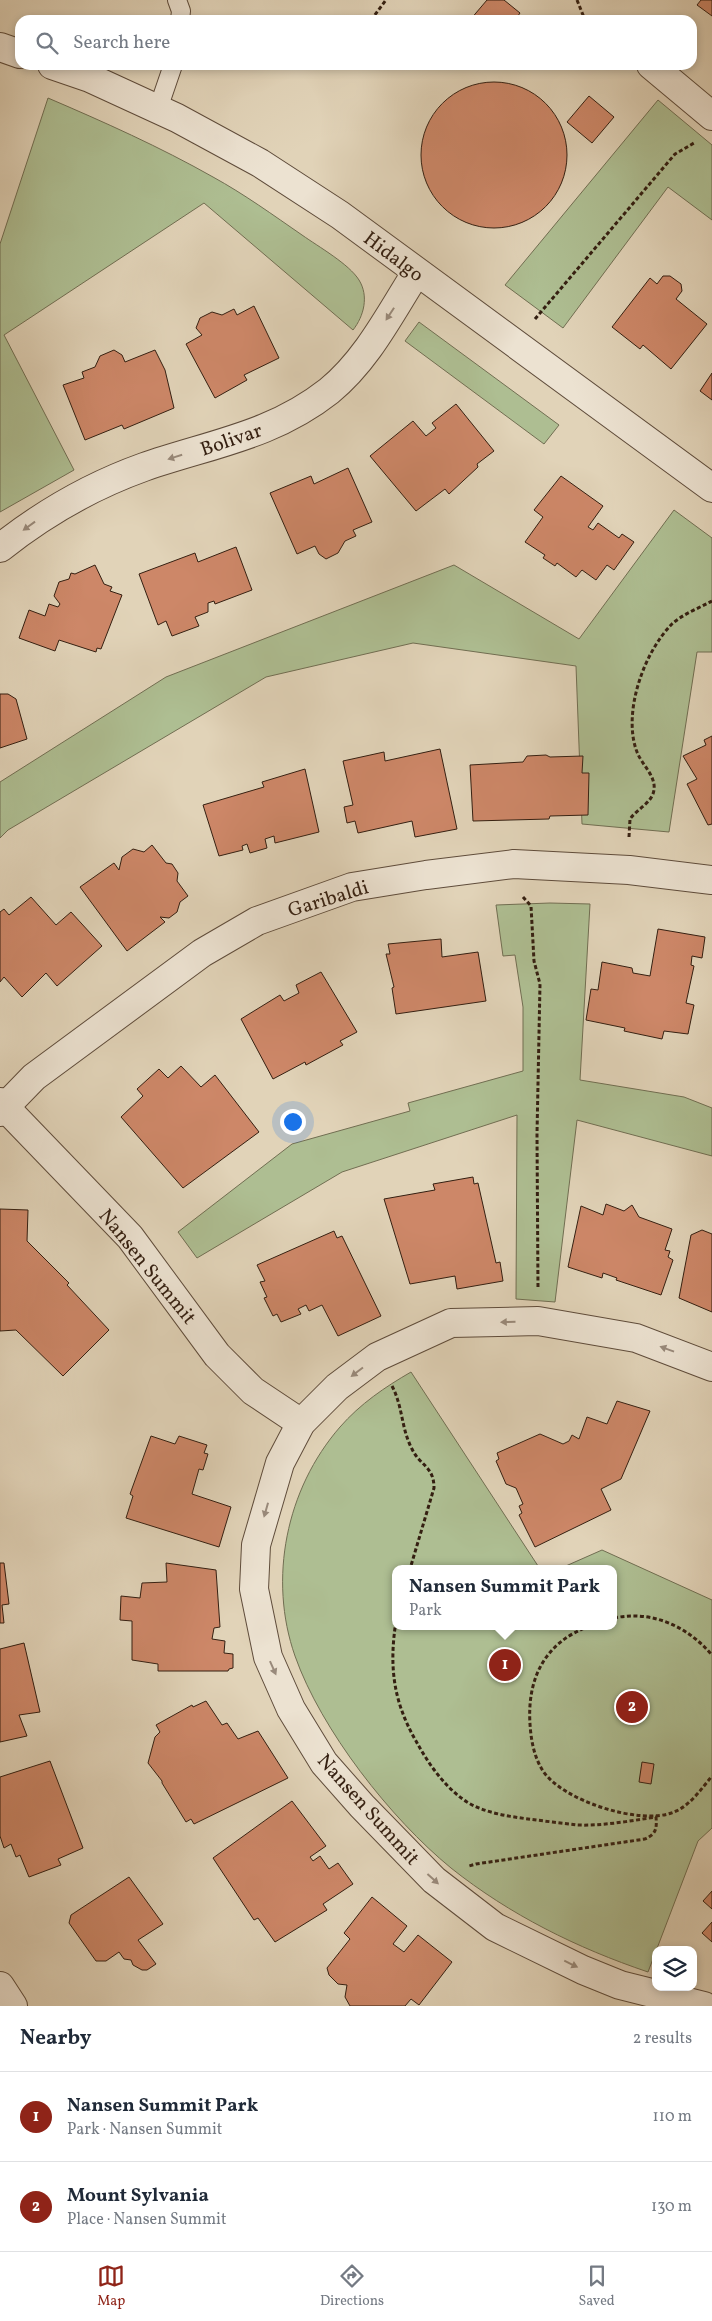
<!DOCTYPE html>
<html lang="en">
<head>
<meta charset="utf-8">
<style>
  body { margin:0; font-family:Vollkorn,serif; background:#f6f6f7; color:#1f2937 }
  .controls { position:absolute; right:15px; bottom:15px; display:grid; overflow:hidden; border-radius:10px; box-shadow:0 2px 8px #0003 }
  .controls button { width:45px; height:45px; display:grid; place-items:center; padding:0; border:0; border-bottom:1px solid #e0e1e3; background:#fff; color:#1f2937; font:25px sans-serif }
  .you { position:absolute; left:292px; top:1121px; width:18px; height:18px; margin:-12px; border:4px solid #fff; border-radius:50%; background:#1a73e8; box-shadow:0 0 0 8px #1a73e833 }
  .badge { display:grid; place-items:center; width:32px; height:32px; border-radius:50%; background:#8f2418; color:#fff; font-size:16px; font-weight:700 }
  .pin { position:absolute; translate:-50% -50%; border:2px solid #fff; box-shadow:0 1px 5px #0006 }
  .popup { position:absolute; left:392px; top:1565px; width:225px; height:65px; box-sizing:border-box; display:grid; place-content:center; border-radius:10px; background:#fff; filter:drop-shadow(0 1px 4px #0005); font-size:16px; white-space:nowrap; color:#747a83 }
  .popup b { font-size:19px; color:#1f2937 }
  .popup::after { content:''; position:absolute; left:50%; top:100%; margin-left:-10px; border:10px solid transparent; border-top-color:#fff }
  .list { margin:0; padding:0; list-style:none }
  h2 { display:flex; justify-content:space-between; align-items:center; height:65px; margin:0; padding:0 20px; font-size:21px }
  h2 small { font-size:16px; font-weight:400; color:#747a83 }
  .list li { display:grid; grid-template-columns:32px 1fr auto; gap:15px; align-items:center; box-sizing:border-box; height:90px; padding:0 20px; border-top:1px solid #e0e1e3 }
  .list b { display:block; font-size:19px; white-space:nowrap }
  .list p { margin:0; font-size:16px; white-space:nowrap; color:#747a83 }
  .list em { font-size:16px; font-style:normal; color:#747a83 }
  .icon { flex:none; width:28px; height:28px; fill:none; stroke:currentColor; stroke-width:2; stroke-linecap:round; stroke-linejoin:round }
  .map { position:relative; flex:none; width:712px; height:2006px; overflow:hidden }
  .search { position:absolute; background:#fff; box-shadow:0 2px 8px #0003; left:15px; right:15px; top:15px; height:55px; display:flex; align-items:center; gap:12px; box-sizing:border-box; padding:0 18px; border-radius:15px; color:#747a83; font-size:19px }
  .sheet { height:245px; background:#fff }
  nav { display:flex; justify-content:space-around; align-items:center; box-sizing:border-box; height:70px; border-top:1px solid #e0e1e3; background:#fff; font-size:14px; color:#747a83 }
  nav a { display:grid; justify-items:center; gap:2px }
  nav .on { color:#8f2418 }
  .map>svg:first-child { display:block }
</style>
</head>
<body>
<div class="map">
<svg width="712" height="2006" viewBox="0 0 712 2006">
  <rect width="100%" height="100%" fill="#e1d3b8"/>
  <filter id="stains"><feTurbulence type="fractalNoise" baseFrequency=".004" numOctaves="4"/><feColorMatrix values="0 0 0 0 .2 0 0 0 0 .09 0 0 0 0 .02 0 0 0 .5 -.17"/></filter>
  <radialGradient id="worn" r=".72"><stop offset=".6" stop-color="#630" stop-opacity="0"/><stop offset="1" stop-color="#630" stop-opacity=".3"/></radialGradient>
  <g fill="#aebe92" stroke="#716e52">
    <path d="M48,98c56,24 112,49 165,79 31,17 60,38 89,58 17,12 47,29 57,45 10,16 5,36 -6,50l-149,-127 -200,132 70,135 -74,42v-268z"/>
    <path d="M658,100l54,45v75l-44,-33 -105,141 -58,-43z"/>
    <path d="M419,322l140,103 -15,19 -139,-103z"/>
    <path d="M674,510l38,28v114h-15l-28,180 -87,-8 -6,-158 -163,-23 -147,34 -258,153 -8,8v-56l166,-105 288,-112 125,74z"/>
    <path d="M550,903l40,1 -10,176 104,17 28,11v48l-135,-36 -22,182 -39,-3 1,-184 -175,57 -145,86 -19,-26 114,-88 118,-33 -2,-8 115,-32v-64l-8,-52 -12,1 -7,-51z"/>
    <path d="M411,1372l129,197h-144v57h218v-57h-55l43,-19 110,50v228l-14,13 -50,131c-71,-24 -138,-57 -197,-104 -60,-49 -130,-138 -156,-212 -27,-77 -9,-167 45,-229 20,-23 45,-40 71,-55z"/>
  </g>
  <g fill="#cd8768" stroke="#341f11">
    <path d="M487,0h17l16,13 -5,7h-45z"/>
    <path d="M701,0h11v16l-15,-11z"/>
    <circle cx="494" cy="155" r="73"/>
    <path d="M589,96l25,21 -22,26 -25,-21z"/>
    <path d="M663,276h7l11,8 1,7 -6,8 31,25 -36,45 -28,-24 -3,4 -28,-22 38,-49 7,6z"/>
    <path d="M254,306l25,52 -35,17 3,5 -32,18 -29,-54 16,-9 -6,-7 4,-10 12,-6 10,3 12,-6 3,6z"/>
    <path d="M114,350l8,5 3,7 30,-12 10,20 9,38 -50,21 -2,-4 -37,15 -22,-55 21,-7 -2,-6 13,-5 5,-11z"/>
    <path d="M712,373v27l-12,-9z"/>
    <path d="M456,404l38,47 -17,13 1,3 -29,27 -4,-5 -29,22 -46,-55 43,-35 13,15 10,-8 -4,-5z"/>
    <path d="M348,468l24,54 -19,8 3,6 -11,5 -7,12 -12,6 -7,-5 -4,-8 -18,8 -27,-61 41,-17 3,8z"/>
    <path d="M561,476l42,30 -15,21 5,3 5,-7 21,15 3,-4 12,8 -20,28 -7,-5 -11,15 -14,-10 -6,7 -19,-14 -2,3 -12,-8 2,-3 -20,-13 18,-25 -9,-7z"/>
    <path d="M236,547l16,43 -37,14 -1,-3 -6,2v9l-13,5 4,9 -27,10 -6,-15 -8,4 -19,-51 56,-21 3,9z"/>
    <path d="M95,565l9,19 8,3 -2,4 12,4 -21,54 -4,-1 -1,4 -37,-12 -4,11 -36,-13 10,-28 16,6 4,-12 9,3 2,-3 -6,-8 5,-14 10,-3 2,-6 4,1z"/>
    <path d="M0,694h8l8,5 11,40 -27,9z"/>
    <path d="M712,736v88l-4,1 -21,-41 10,-5 -14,-23 23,-11 -2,-5z"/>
    <path d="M440,749l17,80 -42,8 -3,-16 -54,12 -3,-12 -8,2 -3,-16 9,-2 -10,-44 41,-9 1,9z"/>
    <path d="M546,755l4,2 33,-1 -1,17h7l-1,42 -38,1 -1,3 -76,2 -3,-56 53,-3 4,-6z"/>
    <path d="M305,769l14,63 -44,11 -1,-7 -9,3 2,9 -17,5 -3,-9 -5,2 1,4 -24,6 -16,-51 61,-18 -2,-5z"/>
    <path d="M152,845l14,18 6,1 6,9 -1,8 11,15 -8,6 -3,10 -8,6 -9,-1 5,5 -38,29 -47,-64 34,-24 5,7 3,-13 11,-8 11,3z"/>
    <path d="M31,897l25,28 15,-13 31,34 -45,40 -11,-13 -24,24 -18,-20 -4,5v-70l4,-3 5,6z"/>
    <path d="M658,929l47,8 -3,21 -10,-2 -1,9 3,1 -8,37 8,2 -6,29 -24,-3 -2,8 -38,-8 1,-3 -39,-8 5,-31 7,1 4,-28 30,6 1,5 17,3z"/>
    <path d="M441,939l1,18 36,-5 8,49 -90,13 -4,-26 2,-1 -8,-33h4l-2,-10z"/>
    <path d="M321,972l36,60 -17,9 3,4 -37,20 -1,-3 -32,17 -32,-60 39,-24 4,6 15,-8 -3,-8z"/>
    <path d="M181,1066l20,21 14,-12 44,57 -76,56 -62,-71 22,-21 -6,-7 22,-20 9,9z"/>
    <path d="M473,1177l1,7 4,-1 18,80 4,-1 3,19 -46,8 -2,-13 -45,8 -26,-85 51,-9 -2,-6z"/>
    <path d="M606,1204l18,7 8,-6 7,12 33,12 -7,21 5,1 -2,6 5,3 -12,35 -45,-15 1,-2 -14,-5 -1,5 -34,-11 13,-61 22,9z"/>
    <path d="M0,1209l28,1 -1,31 42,42 -2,2 42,45 -46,46 -47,-46 -16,1z"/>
    <path d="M702,1230l10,4v78l-33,-14 12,-63z"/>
    <path d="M334,1231l3,7 5,-2 39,80 -43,20 -16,-31 -13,6 -3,-6 -8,4 3,5 -20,8 -4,-8 -4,2 -9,-18 3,-1 -7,-15 5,-1 -8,-16z"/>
    <path d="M617,1401l33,10 -29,68 -20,10 10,21 -76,37 -16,-32 3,-2 -3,-7 4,-2 -7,-16 -10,-4 -10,-23 3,-2 -2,-6 43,-19 23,10 6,-3 3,-6 7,4 8,-22 20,7z"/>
    <path d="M151,1436l24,8 4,-8 28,9 -3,8 4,1 -5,16 -4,-1 -7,25 39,13 -12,40 -93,-29 7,-22 -3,-2z"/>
    <path d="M0,1563h4l5,41 -7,1 2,18h-4z"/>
    <path d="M166,1563l50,7 4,57 -6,1 -2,11 13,2 -1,12 9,1v14l-4,1 -1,2h-70v-7l-26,-4v-39l-12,-1 1,-24 19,2 2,-15 25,-1z"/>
    <path d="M24,1643l16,69 -21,3 8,21 -27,6v-93z"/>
    <path d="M206,1701l16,24 5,-2 11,16 20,-8 30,47 -94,46 -3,-5 -5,3 -24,-39v-2l-14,-18 7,-26 5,-5 -4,-7 36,-20 1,2z"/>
    <path d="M50,1761l33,87 -25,11 3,6 -32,12 -9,-22 -4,2 -5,-13 -7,4 -4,-12v-59z"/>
    <path d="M642,1762l12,2 -3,20 -12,-2z"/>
    <path d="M292,1801l34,45 -16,11 3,4 7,-5 9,13 9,-6 15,21 -30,20 4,6 -52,32 -17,-24 -4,2 -41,-62z"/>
    <path d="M129,1877l34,47 -25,16 18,24 -9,6h-5l-9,-5 -2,-5 -7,-1 -5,-7 -13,9h-10l-27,-38 2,-8z"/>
    <path d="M712,1891v18l-9,-8z"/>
    <path d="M372,1897l35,29 -14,18 11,8 14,-17 34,27 -33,43 -8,-6 -6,7h-55l-5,-9 2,-12 -9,-1 -9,-9 -2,-7 23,-29 -6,-6z"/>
    <path d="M712,1922v20l-10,-9z"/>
  </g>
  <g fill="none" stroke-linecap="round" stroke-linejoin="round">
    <defs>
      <g id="service">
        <path d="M177,0l4,11 -1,9"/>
        <path d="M158,109l15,-44"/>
      </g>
      <g id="minor">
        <path d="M0,47l20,7"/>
        <path d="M52,65l38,13 87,40 83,45 80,52 372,273"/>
        <path d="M651,65l61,51"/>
        <path d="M0,548c44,-35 91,-62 144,-81 66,-23 128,-31 185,-76 38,-31 61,-77 87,-118"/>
        <path d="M0,1102l130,135 87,118 36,36 48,32"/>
        <path d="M0,1112l34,-35 168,-124 55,-32 95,-34 74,-12 88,-11 115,6 83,10"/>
        <path d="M0,1986l13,20"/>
        <path d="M704,2006l-84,-21 -37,-15 -88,-43 -61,-47 -72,-74 -38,-43 -33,-54 -23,-52 -14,-68 2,-44 24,-82 21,-40 36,-36 40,-30 74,-34 87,-2 98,17 76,29"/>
      </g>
    </defs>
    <use href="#service" stroke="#5f4c3b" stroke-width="20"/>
    <use href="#minor" stroke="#5f4c3b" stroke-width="30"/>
    <g stroke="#341f11" stroke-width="3" stroke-dasharray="4 2.5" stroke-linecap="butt">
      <path d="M577,0l8,20"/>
      <path d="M371,20l15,-20"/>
      <path d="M535,319l140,-165 19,-11"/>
      <path d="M629,837l1,-18c7,-10 22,-16 24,-29 2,-14 -12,-25 -17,-38 -15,-39 7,-100 35,-128 11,-10 27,-16 40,-23"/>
      <path d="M523,897l8,9 3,55 6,23 -3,150 1,155"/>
      <path d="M392,1386c11,21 9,42 20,63 8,17 22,17 22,39l-24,81"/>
      <path d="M614,1618c38,-8 73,8 98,37"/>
      <path d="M396,1621c-7,45 -3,80 20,120 12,22 29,47 51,61 18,11 40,14 61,17 16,2 33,4 49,6 26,1 53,-4 79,-8 1,12 0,17 -11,22l-169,25 -7,2"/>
      <path d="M590,1626c-45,16 -63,52 -60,98 1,16 4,33 13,47 20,30 98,55 131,41 16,-6 28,-24 38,-36"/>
    </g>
    <use href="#service" stroke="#ece2d1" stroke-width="18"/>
    <use href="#minor" stroke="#ece2d1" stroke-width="28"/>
  </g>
  <defs><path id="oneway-solid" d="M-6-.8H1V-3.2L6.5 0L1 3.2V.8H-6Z" transform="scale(1.25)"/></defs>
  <g fill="#998a7b">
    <use href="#oneway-solid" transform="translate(390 314) rotate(123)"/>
    <use href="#oneway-solid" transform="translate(175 457) rotate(163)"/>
    <use href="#oneway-solid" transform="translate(29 526) rotate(144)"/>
    <use href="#oneway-solid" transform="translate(508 1322) rotate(178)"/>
    <use href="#oneway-solid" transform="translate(667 1349) rotate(-160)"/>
    <use href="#oneway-solid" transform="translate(357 1372) rotate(143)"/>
    <use href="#oneway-solid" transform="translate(266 1510) rotate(106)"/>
    <use href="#oneway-solid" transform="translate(273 1668) rotate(66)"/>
    <use href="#oneway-solid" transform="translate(433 1879) rotate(42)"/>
    <use href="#oneway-solid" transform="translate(571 1964) rotate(26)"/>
  </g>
  <g text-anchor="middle" stroke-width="4" stroke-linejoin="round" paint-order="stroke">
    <g font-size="20" fill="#341f11" stroke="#ece2d1">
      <text transform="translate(394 256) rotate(37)" y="7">Hidalgo</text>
      <text transform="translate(231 439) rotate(-19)" y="7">Bolivar</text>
      <text transform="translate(328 898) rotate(-17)" y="7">Garibaldi</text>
      <text transform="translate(148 1266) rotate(51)" y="7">Nansen Summit</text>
      <text transform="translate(369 1809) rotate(48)" y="7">Nansen Summit</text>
    </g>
  </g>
  <rect width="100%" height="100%" filter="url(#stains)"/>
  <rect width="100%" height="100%" fill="url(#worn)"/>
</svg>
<div class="controls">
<button><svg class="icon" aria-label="layers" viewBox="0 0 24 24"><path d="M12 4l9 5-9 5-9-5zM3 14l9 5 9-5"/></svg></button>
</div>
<div class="you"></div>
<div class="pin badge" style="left:505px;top:1665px">1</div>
<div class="popup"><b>Nansen Summit Park</b>Park</div>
<div class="pin badge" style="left:632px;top:1707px">2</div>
<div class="search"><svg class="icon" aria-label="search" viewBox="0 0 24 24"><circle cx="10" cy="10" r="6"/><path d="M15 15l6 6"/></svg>Search here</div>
</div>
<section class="sheet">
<h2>Nearby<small>2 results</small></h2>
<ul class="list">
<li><span class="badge">1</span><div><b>Nansen Summit Park</b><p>Park · Nansen Summit</p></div><em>110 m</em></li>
<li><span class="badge">2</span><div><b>Mount Sylvania</b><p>Place · Nansen Summit</p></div><em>130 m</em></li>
</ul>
</section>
<nav>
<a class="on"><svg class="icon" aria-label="map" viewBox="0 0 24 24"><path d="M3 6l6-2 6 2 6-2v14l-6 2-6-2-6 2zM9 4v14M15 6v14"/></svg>Map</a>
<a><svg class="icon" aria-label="directions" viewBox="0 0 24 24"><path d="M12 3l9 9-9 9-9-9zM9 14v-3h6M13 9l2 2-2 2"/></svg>Directions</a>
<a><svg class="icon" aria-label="saved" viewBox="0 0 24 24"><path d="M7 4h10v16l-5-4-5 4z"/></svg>Saved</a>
</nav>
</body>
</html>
